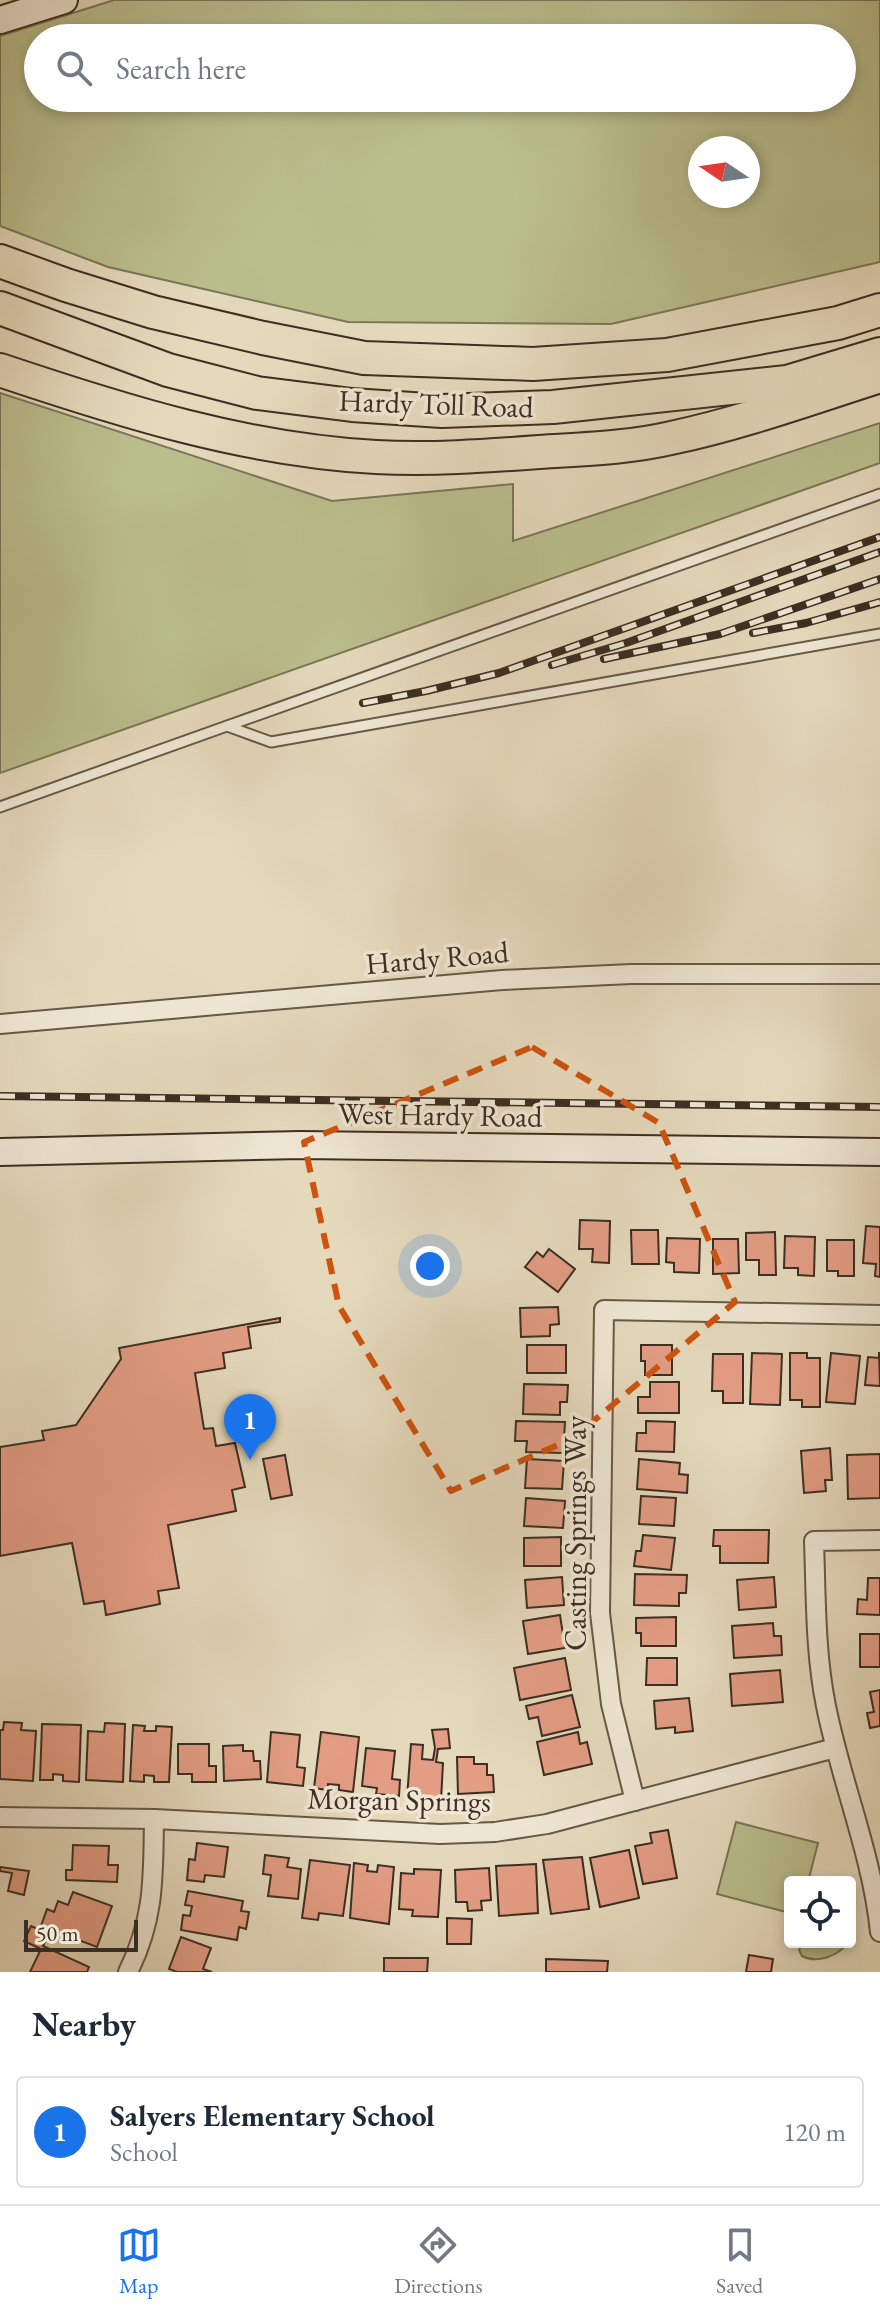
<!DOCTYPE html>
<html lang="en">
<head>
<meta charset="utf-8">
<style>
  body { margin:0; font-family:"EB Garamond",serif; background:#f2f2f3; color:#1f2937 }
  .controls { position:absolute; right:24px; bottom:24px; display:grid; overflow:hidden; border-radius:8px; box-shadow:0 4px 12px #0003 }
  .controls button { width:72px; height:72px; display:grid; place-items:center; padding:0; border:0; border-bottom:2px solid #e0e1e3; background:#fff; color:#1f2937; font:40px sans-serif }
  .compass { position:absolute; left:688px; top:136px; width:72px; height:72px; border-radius:50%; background:#fff; box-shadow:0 4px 12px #0003; rotate:283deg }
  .scale { position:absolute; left:24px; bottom:20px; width:114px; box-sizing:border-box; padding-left:8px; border:4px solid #3c2e22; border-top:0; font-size:22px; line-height:28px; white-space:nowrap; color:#3c2e22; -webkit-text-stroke:6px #eee6d3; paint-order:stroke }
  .you { position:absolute; left:430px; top:1266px; width:28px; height:28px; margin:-20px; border:6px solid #fff; border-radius:50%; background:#1a73e8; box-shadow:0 0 0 12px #1a73e833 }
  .badge { display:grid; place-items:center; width:52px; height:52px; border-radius:50%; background:#1a73e8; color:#fff; font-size:26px; font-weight:700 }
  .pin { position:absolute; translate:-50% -66px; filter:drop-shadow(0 2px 4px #0008) }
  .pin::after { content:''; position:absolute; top:42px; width:28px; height:24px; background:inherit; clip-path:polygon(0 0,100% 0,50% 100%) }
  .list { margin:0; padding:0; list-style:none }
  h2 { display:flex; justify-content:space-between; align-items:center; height:104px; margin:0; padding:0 32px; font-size:34px }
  h2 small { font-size:26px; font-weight:400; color:#747a83 }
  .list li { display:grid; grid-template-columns:52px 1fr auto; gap:24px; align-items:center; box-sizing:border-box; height:112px; margin:0 16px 16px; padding:0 16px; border:2px solid #e0e1e3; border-radius:8px }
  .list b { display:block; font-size:30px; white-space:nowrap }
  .list p { margin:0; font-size:26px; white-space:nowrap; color:#747a83 }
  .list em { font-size:26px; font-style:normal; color:#747a83 }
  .icon { flex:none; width:44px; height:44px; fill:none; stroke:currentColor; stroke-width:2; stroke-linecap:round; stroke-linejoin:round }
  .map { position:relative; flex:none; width:880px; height:1972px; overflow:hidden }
  .search { position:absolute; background:#fff; box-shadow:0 4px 12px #0003; left:24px; right:24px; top:24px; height:88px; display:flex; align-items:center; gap:20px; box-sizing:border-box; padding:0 28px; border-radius:44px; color:#747a83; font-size:30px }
  .sheet { height:232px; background:#fff }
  nav { display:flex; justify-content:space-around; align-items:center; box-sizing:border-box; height:112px; border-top:2px solid #e0e1e3; background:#fff; font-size:22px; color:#747a83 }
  nav a { display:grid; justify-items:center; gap:4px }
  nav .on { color:#1a73e8 }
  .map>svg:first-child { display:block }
</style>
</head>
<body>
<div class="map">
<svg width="880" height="1972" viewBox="0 0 880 1972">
  <rect width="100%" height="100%" fill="#e5d9bc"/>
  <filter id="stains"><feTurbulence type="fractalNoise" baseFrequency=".0025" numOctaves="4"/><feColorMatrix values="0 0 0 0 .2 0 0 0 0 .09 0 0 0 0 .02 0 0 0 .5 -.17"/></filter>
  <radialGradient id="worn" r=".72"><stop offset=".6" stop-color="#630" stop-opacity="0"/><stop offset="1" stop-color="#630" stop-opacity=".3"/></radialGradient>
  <g fill="#babe8d" stroke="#7b7658" stroke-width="2" fill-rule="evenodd">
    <path d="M114,0h766v262l-269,62 -263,-2 -240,-55 -108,-41v-190zM842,38v60h-804v-60zM748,148v48h-48v-48z"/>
    <path d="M0,393l332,108 181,-17v57l367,-118v40l-880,310z"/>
    <path d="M736,1822l82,21 -10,39h-18v31l-73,-19z"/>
    <path d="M803,1942h45c-9,14 -31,22 -46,14l-3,-6z"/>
  </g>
  <g fill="#e39d84" stroke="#3c2e22" stroke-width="2">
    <path d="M580,1220l30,1 -1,42 -17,-1 1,-13h-14z"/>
    <path d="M866,1226l14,1v50l-5,-1 1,-12 -13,-1z"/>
    <path d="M631,1230h27l1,34h-27z"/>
    <path d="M775,1232l1,43h-17v-15h-13v-27z"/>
    <path d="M785,1236l30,1 -1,39 -16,-1v-7h-14z"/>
    <path d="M667,1238l33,1 -1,34 -25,-1v-9l-8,-1z"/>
    <path d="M713,1239h25l1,34 -26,1z"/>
    <path d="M827,1240h27v36h-16v-5h-11z"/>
    <path d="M549,1249l26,20 -17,23 -33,-25 12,-15 6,5z"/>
    <path d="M558,1307l1,17 -9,1v11l-29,1 -1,-29z"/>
    <path d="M280,1318v4l-32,5 3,21 -28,5 2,15 -30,5 9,56 9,-1 3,18 19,-3 10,44 -13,3 4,21 -68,14 11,63 -21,3 2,13 -54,11 -2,-14 -20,3 -12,-61 -72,13v-109l44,-7 -2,-9 34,-6 45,-66 -2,-11z"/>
    <rect x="527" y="1345" width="39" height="28"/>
    <path d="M641,1345h31v30h-27v-14h-4z"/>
    <path d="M879,1352l1,34 -15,-1 3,-28 11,1z"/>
    <path d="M752,1353l30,1 -2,51 -30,-1z"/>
    <path d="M790,1353h17v5h13v49h-18v-7h-12z"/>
    <path d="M831,1353l29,3 -5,48 -29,-2z"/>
    <path d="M713,1354h30v49h-20v-12h-11z"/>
    <path d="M650,1382h29v31h-41v-16h12z"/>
    <path d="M524,1384l44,1 -1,17h-7v13l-37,-1z"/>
    <path d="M516,1421l49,1 -2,31 -37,-1 1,-11h-12z"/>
    <path d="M646,1421l29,1 -1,30 -38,-1 1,-18h9z"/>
    <path d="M830,1448l2,32h-7l1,11 -22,2 -3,-42z"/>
    <path d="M880,1454v44l-32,1 -1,-44z"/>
    <path d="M285,1455l7,40 -21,4 -8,-40z"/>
    <path d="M527,1459l37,2 -2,28 -37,-1z"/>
    <path d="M639,1459l41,4 -1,11 9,1 -1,18 -50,-4z"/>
    <path d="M641,1496l35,2 -2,28 -35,-2z"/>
    <path d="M526,1498l39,3 -2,27 -39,-2z"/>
    <path d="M714,1530h55l-1,33h-48v-17h-7z"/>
    <path d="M643,1535l32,3 -4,32 -37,-4 2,-15h5z"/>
    <path d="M561,1537v29h-37v-28z"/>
    <path d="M635,1574l52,1 -1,18h-7v13l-45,-1z"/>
    <path d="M562,1577l2,28 -37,3 -2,-28z"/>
    <path d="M774,1577l2,30 -37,3 -2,-30z"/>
    <path d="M868,1578h12v37l-23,-1 1,-15 9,1z"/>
    <path d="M560,1615l5,33 -37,6 -5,-33z"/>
    <path d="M676,1617v29h-35v-13h-5v-15z"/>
    <path d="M773,1623l1,13h7l1,19 -48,3 -2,-32z"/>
    <rect x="860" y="1634" width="20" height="33"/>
    <path d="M565,1658l6,32 -51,10 -6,-32z"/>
    <path d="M647,1658h30v27h-31z"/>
    <path d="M780,1670l3,32 -51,4 -2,-32z"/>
    <path d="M880,1690v36l-10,2 -3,-15 7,-1 -4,-20z"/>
    <path d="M572,1695l8,32 -38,9 -4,-19 -9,2 -3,-13z"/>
    <path d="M689,1698l4,33 -18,2v-6l-19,2 -2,-28z"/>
    <path d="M4,1722l18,1 -1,7 15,1 -3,50 -33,-2v-49h3z"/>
    <path d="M105,1723l20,1 -2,58 -37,-2 2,-49 16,1z"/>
    <path d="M42,1724l39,1 -2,57 -16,-1v-6l-10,-1v6h-13z"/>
    <path d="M133,1725l12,1 -1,5h12v-5l16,1 -3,55h-15v-6l-10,-1v7l-14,-1z"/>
    <path d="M448,1729l2,19 -12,1 -2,13 7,1 -2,37 -34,-2 4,-54 12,1 -1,14 11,1 2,-12 -3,-18z"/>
    <path d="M271,1732l29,3 -3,32 8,1 -2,18 -36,-4z"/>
    <path d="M321,1732l38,5 -6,55 -14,-2v-5l-11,-1 -1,6 -13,-2z"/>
    <path d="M578,1732l2,12 7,-2 5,22 -48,11 -7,-33z"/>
    <path d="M178,1744h31v22h7v16h-24v-8h-14z"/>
    <path d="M243,1745v6h10l1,10h6l1,18 -37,2 -1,-35z"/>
    <path d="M366,1748l29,3 -3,28 8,1 -1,16 -23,-2 1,-6 -15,-2z"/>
    <path d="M457,1757h17v7h13v11h6l1,17 -36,2z"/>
    <path d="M668,1830l9,48 -34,6 -8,-38 17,-3 -2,-10z"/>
    <path d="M197,1843l31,4 -4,30 -19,-2 -1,7 -17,-2 2,-21 6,1z"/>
    <path d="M73,1845l36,1 -1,19h10l-1,17 -51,-2v-10h6z"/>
    <path d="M629,1850l10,48 -39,9 -10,-49z"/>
    <path d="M265,1855l24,3 -2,9 14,2 -3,30 -30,-3 3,-21 -8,-1z"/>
    <path d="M582,1857l7,52 -38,5 -8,-54z"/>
    <path d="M310,1860l40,5 -7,51 -24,-3 -1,7 -16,-2z"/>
    <path d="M354,1863l14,2 -1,6 10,1 1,-7 16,2 -5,57 -39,-6z"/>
    <path d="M536,1864l2,49 -39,3 -3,-50z"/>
    <path d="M0,1867l29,4 -5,24 -16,-4 4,-18 -12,-2z"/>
    <path d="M489,1868l2,32 -10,1 1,9 -14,1 -1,-9h-11l-1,-32z"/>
    <path d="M414,1869l27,1 -3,47 -26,-1 1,-6 -14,-1 2,-36 13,1z"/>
    <path d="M188,1891l55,10 -2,10 8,1 -3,17 -7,-2 -2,13 -56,-10 2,-15 7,1 2,-10 -7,-1z"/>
    <path d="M73,1892l39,14 -15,41 -56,-21 6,-17 7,3 4,-11 10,4z"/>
    <path d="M447,1918l25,1 -1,25h-24z"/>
    <path d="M31,1926l18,8 -6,12 46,21 -2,5h-57l11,-23 -17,-8z"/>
    <path d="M181,1937l30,11 -8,21 9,3h-35l-8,-3z"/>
    <path d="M749,1955l24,4 -2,13h-25z"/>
    <path d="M384,1958h44l-1,14h-43z"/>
    <path d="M546,1959l62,2 -1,11h-61z"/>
  </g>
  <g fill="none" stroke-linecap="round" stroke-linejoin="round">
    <defs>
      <g id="lane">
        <path d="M227,726l653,-232"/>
        <path d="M0,807l227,-81 44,16 609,-108"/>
      </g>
      <g id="street">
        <path d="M0,1024l502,-44 129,-6h249"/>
        <path d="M880,1540l-66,1c2,54 1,111 12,165 15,76 46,148 54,226"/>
        <path d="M635,1801l-24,-97 -11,-91 4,-303 276,5"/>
        <path d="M0,1817l154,2 286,15 55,-2 52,-8 288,-76"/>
        <path d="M128,1972c27,-54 25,-95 26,-153"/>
      </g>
      <g id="secondary">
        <path d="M0,20l64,-20"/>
        <path d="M0,1152l301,-7 579,7"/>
      </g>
      <g id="highway">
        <path d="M0,261l66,24 87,27 110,26 101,20 169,6 134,-9 171,-32 42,-13"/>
        <path d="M0,308l168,62 89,23 95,12 90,6 111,-4 234,-25 93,-28"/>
        <path d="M0,370c122,41 246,80 376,87 54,3 109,-1 163,-5 44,-3 89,-4 132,-14 71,-15 140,-40 209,-62"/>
      </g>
    </defs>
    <use href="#lane" stroke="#665948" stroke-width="13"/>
    <use href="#street" stroke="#665948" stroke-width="22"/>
    <use href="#secondary" stroke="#3c2e22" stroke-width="30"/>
    <use href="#highway" stroke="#3c2e22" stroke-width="36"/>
    <use href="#lane" stroke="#eee6d3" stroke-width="9"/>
    <use href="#street" stroke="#eee6d3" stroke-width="18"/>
    <use href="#secondary" stroke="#eee6d3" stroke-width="26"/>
    <use href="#highway" stroke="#e5d9bc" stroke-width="32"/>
    <defs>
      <g id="rail">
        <path d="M753,633l53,-10 74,-21"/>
        <path d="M604,659l116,-25 160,-55"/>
        <path d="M552,665l74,-22 254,-91"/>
        <path d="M363,703l63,-12 73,-18 381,-136"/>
        <path d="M0,1096l880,11"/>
      </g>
    </defs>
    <use href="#rail" stroke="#3c2e22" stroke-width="8"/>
    <use href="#rail" stroke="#eee6d3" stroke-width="5" stroke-dasharray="15" stroke-linecap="butt"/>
  </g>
  <path fill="none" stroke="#ce530f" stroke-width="6" stroke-dasharray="16 10" stroke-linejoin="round" d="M532,1047l127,76 76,179 -163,137 -121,52 -112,-185 -35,-164z"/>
  <g text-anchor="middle" stroke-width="7" stroke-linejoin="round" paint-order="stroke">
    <g font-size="30" fill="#3c2e22" stroke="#eee6d3">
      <text transform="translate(436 404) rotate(2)" y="10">Hardy Toll Road</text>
      <text transform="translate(437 958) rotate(-5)" y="10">Hardy Road</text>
      <text transform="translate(440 1115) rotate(1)" y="10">West Hardy Road</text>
      <text transform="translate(576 1533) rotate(-90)" y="10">Casting Springs Way</text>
      <text transform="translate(399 1800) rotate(1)" y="10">Morgan Springs</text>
    </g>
  </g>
  <rect width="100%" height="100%" filter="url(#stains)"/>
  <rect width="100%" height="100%" fill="url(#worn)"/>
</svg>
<div class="controls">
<button><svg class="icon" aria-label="locate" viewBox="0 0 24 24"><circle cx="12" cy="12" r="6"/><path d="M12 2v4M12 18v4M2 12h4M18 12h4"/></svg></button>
</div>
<svg class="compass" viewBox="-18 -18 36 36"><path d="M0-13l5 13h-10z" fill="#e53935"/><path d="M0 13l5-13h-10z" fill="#747a83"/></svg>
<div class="scale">50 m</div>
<div class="you"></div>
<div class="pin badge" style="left:250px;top:1460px">1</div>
<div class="search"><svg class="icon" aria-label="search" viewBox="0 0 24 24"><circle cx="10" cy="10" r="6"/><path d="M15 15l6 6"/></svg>Search here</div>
</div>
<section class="sheet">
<h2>Nearby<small></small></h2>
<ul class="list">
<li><span class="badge">1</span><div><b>Salyers Elementary School</b><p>School</p></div><em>120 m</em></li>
</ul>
</section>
<nav>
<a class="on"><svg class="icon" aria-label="map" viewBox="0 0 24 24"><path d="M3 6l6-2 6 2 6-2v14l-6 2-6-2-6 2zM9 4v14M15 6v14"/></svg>Map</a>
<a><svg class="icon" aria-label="directions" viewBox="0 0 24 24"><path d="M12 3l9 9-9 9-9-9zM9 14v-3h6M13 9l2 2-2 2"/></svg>Directions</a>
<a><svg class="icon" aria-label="saved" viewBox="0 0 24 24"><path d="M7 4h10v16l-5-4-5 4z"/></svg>Saved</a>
</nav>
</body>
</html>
